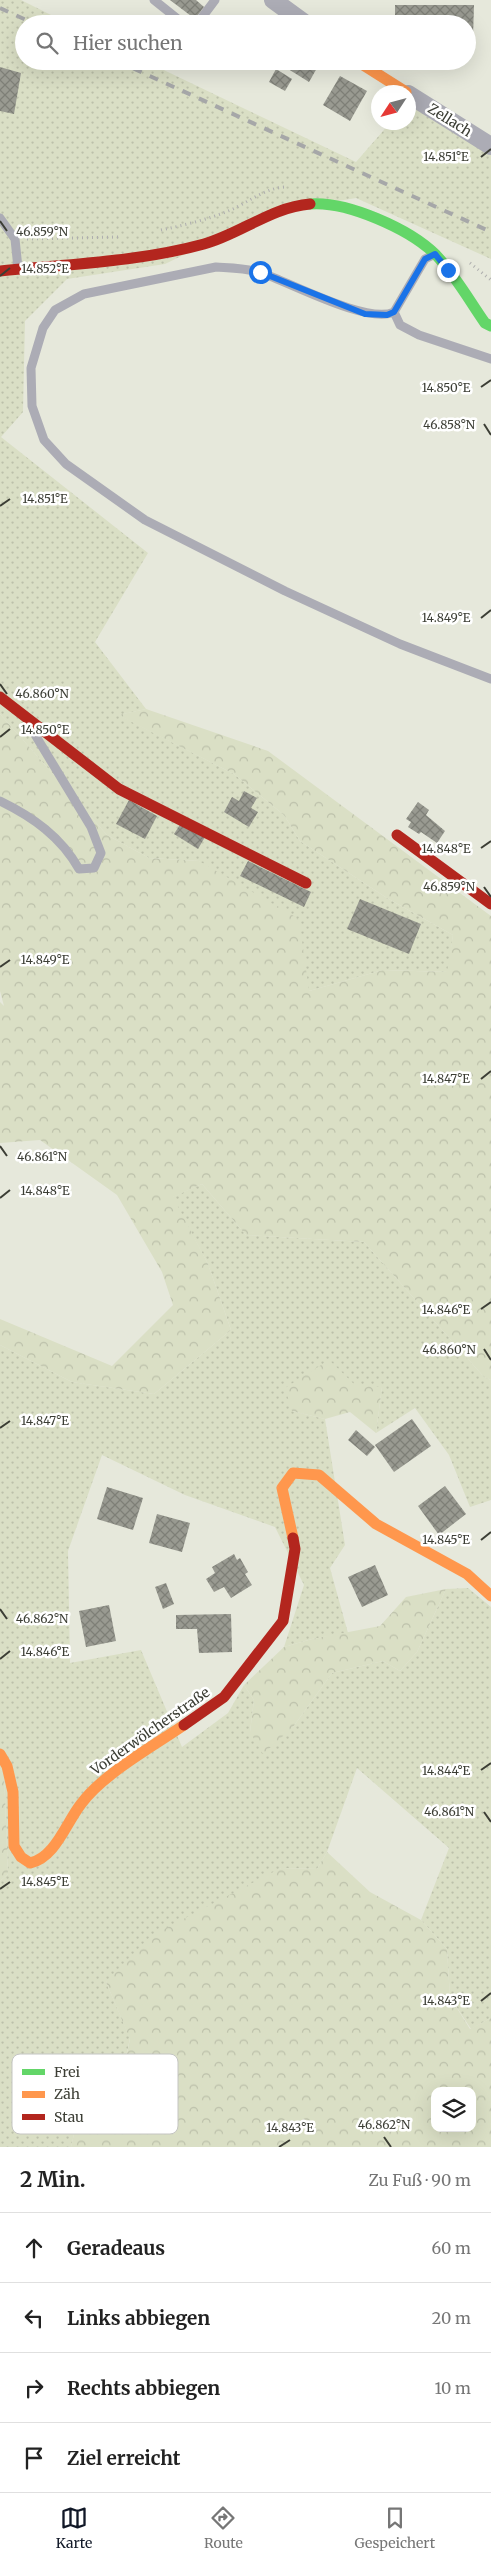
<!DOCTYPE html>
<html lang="de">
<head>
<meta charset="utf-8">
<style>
  body { margin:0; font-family:Merriweather,serif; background:#f6f6f6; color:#222 }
  .controls { position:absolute; right:15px; bottom:15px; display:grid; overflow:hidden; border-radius:10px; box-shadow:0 5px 20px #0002 }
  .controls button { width:45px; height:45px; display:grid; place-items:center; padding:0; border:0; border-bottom:1px solid #e0e0e0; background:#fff; color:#222; font:25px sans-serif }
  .compass { position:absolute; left:371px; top:85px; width:45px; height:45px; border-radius:50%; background:#fff; box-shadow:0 5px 20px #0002; rotate:234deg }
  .stop { position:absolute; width:15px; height:15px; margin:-11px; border:4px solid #1a73e8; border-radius:50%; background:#fff }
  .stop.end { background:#1a73e8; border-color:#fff; box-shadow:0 1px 5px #0008 }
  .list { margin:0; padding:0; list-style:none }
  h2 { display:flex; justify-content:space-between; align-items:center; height:65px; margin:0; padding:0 20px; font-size:21px }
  h2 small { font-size:16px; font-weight:400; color:#767676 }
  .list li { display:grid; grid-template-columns:32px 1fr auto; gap:15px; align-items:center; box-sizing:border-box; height:70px; padding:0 20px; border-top:1px solid #e0e0e0 }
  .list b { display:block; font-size:19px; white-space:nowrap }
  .list em { font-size:16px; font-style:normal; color:#767676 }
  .icon { flex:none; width:28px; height:28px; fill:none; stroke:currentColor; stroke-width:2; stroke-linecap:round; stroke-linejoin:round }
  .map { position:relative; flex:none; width:491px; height:2147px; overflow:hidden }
  .search { position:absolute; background:#fff; box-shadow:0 5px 20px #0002; left:15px; right:15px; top:15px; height:55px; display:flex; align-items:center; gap:12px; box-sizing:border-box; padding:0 18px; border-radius:28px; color:#767676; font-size:19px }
  .sheet { height:345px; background:#fff }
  nav { display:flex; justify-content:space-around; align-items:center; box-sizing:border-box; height:70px; border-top:1px solid #e0e0e0; background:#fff; font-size:14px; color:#767676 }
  nav a { display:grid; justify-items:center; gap:2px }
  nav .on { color:#111827 }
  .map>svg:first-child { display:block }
</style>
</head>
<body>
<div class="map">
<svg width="491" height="2147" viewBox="0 0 491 2147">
  <defs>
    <pattern id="grass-dots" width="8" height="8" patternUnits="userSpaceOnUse" patternTransform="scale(1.25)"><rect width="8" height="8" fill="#dadfc5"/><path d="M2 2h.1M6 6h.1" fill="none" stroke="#bcc0aa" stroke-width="1.8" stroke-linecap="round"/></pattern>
    <pattern id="forest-crowns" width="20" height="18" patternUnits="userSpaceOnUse" patternTransform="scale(1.25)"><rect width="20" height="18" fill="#dadfc5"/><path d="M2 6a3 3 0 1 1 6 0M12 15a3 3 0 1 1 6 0" fill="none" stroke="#bcc0aa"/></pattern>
    <pattern id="building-cross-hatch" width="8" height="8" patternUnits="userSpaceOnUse" patternTransform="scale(1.25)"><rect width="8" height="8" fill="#999a91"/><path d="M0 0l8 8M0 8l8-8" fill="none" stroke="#7e7f77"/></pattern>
  </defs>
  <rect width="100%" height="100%" fill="#e6e8db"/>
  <g fill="url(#grass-dots)">
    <path d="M0,0h21l48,24h-45v37h121l211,101 34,-39 18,-1 1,-15 82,31v121l-135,-61 -84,14 -107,52 -98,15 -42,42 -2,91 -22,25 147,116 -53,89 51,67 -27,6 115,59 50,41 16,26 87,57 66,37 -5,37 -65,-2 -74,21 -110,-130 -50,-3 -42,-23 -107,-121z"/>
    <path d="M202,1184l44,51 118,7 120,135 7,3v120l-21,7 -21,-52 -34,-47 -39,25 6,-46 -90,24 33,8 20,126 -15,23 18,65 -36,6 -28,8 20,-62 -29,-58 -90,-32 -83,-40 -34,96 2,112 71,-13 41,97 46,-34 16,-28 10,15 -4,32 43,-5 39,-54 51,-12 17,10 17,-19 29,-63 22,-1 23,19v411l-20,11 -21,-32 -3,-48 -26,-29 28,-72 -92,-80 -30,84 -10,17 -36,-1 -175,114 24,56 -12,57 -44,39 -3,13h-71v-266l8,-7 -4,-101 -4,-4v-424l72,37 82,12 77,-64 -23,-66 -36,-67z"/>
  </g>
  <g fill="url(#forest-crowns)" fill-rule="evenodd">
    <path d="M146,709l122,42 223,165v464l-7,-3 -120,-135 -118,-7 -44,-51 -29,13 35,67 23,66 -77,64 -82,-12 -72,-37v-26l112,47 61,-61 -11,-33 -45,-77 -77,-55 -40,3v-141l4,4 -4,-15v-277l107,121 42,23 50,3 100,58 10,72 74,-21 64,2 6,-37 -66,-37 -87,-57 -16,-26 -50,-41 -116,-59z"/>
    <path d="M329,1360l26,25 27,2 -6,46 -26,-21 -25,7 -33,-8 -7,-23z"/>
    <path d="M446,1589l-29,63 -17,19 -17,-10 -51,12 -39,54 -30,27 -13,-22 4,-32 -10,-15 40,-38 28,-8 68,-13 26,-29z"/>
    <path d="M0,1769l4,4 4,101 -8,7z"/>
    <path d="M327,1852l43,40 51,28 26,29 3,48 20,32 21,-11v129h-420l3,-13 44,-39 12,-56 -24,-57 45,-46 130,-68 36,1zM435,2091h37v37h-37z"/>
  </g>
  <g fill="url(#building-cross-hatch)">
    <path d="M170,0h26l8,7 -9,12z"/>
    <path d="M395,5h79l-1,32h-6v-13h-72z"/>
    <path d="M289,61h32l-12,21 -24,-15z"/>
    <path d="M0,67l21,6 -7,41 -14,-3z"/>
    <path d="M276,69l16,10 -7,12 -16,-9z"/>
    <path d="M340,76l27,15 -17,30 -27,-16z"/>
    <path d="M244,791l13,7 -6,10 7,4 -9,15 -25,-15 8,-15 7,4z"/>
    <path d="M129,800l28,16 -12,23 -29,-15z"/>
    <path d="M418,802l11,8 -3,5 19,16 -8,12 -16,-11 -2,2 -11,-7 3,-5 -5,-3z"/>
    <path d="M181,823l24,14 -7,12 -24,-15z"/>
    <path d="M248,861l63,31 -7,15 -64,-31z"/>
    <path d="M360,899l61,25 -12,30 -62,-25z"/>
    <path d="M412,1419l19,27 -37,26 -19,-27z"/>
    <path d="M356,1430l19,17 -8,9 -19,-16z"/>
    <path d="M445,1486l21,28 -27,21 -21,-29z"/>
    <path d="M107,1487l36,11 -10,32 -36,-11z"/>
    <path d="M157,1514l33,9 -8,29 -33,-9z"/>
    <path d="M234,1554l3,6 3,-2 8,14 -3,2 7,11 -21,13 -7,-11 -10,5 -8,-13 9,-6 -3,-6z"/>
    <path d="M375,1565l13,30 -26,12 -14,-30z"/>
    <path d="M166,1583l8,21 -11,5 -8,-22z"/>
    <path d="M109,1605l7,36 -30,6 -7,-36z"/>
    <path d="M231,1614l1,38 -33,1 -2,-24h-21v-14z"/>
  </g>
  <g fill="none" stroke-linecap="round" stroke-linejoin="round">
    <g stroke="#aeaeae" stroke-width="3" stroke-dasharray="1 4" stroke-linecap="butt">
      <path d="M161,230c24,-5 49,-11 72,-21 17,-8 34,-22 54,-22"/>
      <path d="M27,239l91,-2"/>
      <path d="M470,263l21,17"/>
    </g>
    <g stroke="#acacb5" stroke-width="9">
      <path d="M154,0l30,24"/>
      <path d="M197,24l18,-24"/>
      <path d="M0,218l15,21 3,29"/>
      <path d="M433,255l-8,4 -31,53c-27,12 -101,-28 -132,-39 -14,-5 -30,-5 -46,-6l-132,27 -29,16 -12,18 -12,40 1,38 12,34 22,24 79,56 140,71 115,53 91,35"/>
      <path d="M394,312l6,13 19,10 72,24"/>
      <path d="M0,801c33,16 61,36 79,68l15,-1 7,-15 -10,-26 -57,-94"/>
    </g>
    <g stroke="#acacb5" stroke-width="18">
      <path d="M273,0l33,24"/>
      <path d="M408,94l83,52"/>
    </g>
    <path stroke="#63d668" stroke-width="11" d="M310,204c37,-3 100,25 126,51 19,20 33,45 49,68l6,3"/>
    <g stroke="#ff974d" stroke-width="11">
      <path d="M357,61l49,31"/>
      <path d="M293,1538l-11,-50 11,-15 26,2 57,49 91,50 24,22"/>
      <path d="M0,1754l7,12 6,26 1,54 7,11 9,6c25,-5 36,-40 51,-59 22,-30 71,-57 103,-79"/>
    </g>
    <g stroke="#b3261e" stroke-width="11">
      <path d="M0,271c68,-7 138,-9 204,-27 36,-10 68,-37 106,-40"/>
      <path d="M0,697l119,92 187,94"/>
      <path d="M397,835l94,69"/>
      <path d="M184,1725l40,-28 59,-76 12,-72 -2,-11"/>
    </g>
    <g stroke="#a6a7a8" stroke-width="4" stroke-dasharray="9 9" stroke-linecap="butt">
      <path d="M0,8l35,16"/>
      <path d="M117,61l374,171"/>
    </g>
  </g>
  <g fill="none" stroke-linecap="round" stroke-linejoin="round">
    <path stroke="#1a73e8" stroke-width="6" d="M260,272l105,42 22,1 7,-3 31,-53 10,-5 13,16"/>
  </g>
  <path fill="none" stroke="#3c3e35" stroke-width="2" d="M481,157l10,-8M0,221l7,10M0,276l10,-8M481,387l10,-7M484,424l7,11M0,506l10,-7M481,618l10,-8M0,684l7,10M0,737l10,-8M481,848l10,-7M484,887l7,10M0,967l10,-7M481,1079l10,-8M0,1146l7,10M0,1198l10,-8M481,1309l10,-7M484,1349l7,11M0,1428l10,-7M481,1540l10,-8M0,1609l7,10M0,1659l10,-8M481,1770l10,-7M484,1812l7,10M0,1889l10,-7M481,2001l10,-8M384,2137l7,10M279,2147l11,-7"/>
  <g text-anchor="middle" stroke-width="5" stroke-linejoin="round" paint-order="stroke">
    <g font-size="14" fill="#3c3e35" stroke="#fff">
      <text transform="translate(450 120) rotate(32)" y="5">Zellach</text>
      <text transform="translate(150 1731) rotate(-35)" y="5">Vorderwölcherstraße</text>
    </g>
  </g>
  <rect x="12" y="2054" width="166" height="80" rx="8" fill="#fff" stroke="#c4c5c2" stroke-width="1"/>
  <rect x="22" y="2069" width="23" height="6" fill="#63d668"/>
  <rect x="22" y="2091" width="23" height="7" fill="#ff974d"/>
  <rect x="22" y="2114" width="23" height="6" fill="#b3261e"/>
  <g font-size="14" fill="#3c3e35">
    <text x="54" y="2077">Frei</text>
    <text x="54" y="2099">Zäh</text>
    <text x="54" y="2122">Stau</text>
  </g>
  <g font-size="12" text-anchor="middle" fill="#3c3e35" stroke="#fff" stroke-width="5" stroke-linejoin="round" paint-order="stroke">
    <text x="446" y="161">14.851°E</text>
    <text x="42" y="236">46.859°N</text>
    <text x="45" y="273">14.852°E</text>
    <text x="446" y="392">14.850°E</text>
    <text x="449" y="429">46.858°N</text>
    <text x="45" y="503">14.851°E</text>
    <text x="446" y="622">14.849°E</text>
    <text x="42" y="698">46.860°N</text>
    <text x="45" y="734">14.850°E</text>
    <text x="446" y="853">14.848°E</text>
    <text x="449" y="891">46.859°N</text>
    <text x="45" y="964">14.849°E</text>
    <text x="446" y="1083">14.847°E</text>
    <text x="42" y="1161">46.861°N</text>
    <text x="45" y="1195">14.848°E</text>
    <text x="446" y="1314">14.846°E</text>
    <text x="449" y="1354">46.860°N</text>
    <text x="45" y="1425">14.847°E</text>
    <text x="446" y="1544">14.845°E</text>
    <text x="42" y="1623">46.862°N</text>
    <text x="45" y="1656">14.846°E</text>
    <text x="446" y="1775">14.844°E</text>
    <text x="449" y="1816">46.861°N</text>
    <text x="45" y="1886">14.845°E</text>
    <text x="446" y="2005">14.843°E</text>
    <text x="384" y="2129">46.862°N</text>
    <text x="290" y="2132">14.843°E</text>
  </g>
</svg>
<div class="controls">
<button><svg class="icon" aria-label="layers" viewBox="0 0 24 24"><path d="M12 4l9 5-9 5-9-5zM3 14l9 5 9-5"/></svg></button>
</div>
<svg class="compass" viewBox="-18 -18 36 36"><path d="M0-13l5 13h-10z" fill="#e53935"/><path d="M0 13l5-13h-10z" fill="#767676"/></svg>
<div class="stop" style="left:260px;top:272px"></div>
<div class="stop end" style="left:448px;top:270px"></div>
<div class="search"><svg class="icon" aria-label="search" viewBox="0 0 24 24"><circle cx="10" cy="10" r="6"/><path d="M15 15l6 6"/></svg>Hier suchen</div>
</div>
<section class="sheet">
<h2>2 Min.<small>Zu Fuß · 90 m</small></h2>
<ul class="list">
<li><svg class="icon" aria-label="ahead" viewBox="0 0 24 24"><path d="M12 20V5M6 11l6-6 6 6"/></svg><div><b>Geradeaus</b></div><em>60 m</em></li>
<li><svg class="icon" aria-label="left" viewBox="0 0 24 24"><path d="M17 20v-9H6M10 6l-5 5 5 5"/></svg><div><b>Links abbiegen</b></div><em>20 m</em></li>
<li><svg class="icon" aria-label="right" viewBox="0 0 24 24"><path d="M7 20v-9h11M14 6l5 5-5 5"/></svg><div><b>Rechts abbiegen</b></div><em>10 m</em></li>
<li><svg class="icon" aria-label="arrive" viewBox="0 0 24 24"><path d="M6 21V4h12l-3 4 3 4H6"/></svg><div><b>Ziel erreicht</b></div></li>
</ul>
</section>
<nav>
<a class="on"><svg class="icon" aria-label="map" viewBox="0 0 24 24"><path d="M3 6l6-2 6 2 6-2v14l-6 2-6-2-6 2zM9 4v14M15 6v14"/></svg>Karte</a>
<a><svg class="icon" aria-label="directions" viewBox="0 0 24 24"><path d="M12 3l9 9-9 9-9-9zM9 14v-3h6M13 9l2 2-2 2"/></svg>Route</a>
<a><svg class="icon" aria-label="saved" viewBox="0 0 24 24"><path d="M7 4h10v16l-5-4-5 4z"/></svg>Gespeichert</a>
</nav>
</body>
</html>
